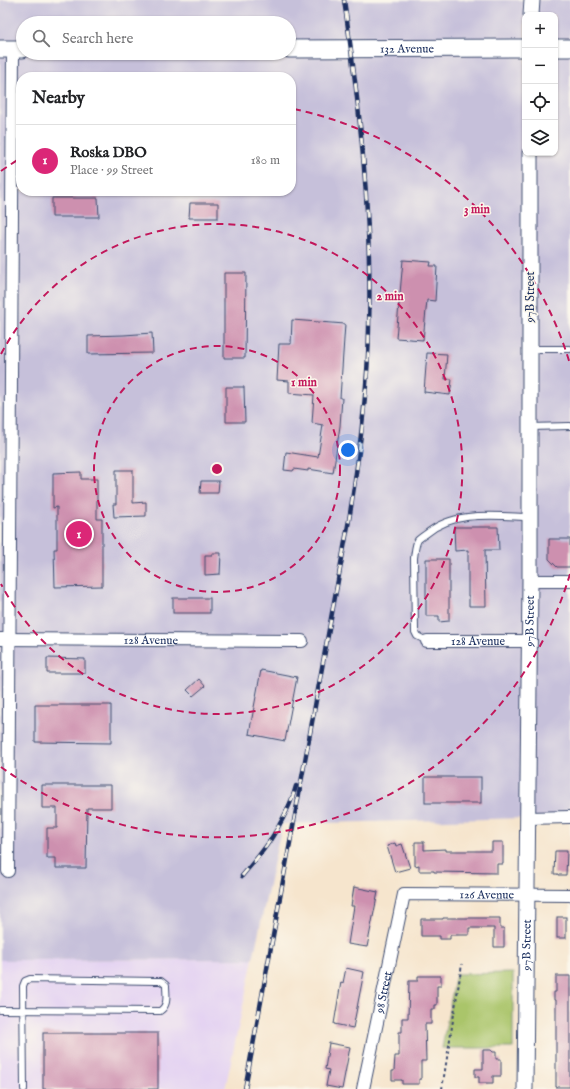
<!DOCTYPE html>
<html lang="en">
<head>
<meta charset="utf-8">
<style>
  body { margin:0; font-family:"IM FELL English",serif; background:#f6f6f6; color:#202124 }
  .controls { position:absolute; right:12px; top:12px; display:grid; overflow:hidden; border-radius:8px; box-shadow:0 1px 3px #0004 }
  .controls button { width:36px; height:36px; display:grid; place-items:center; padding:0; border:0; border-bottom:1px solid #e0e0e0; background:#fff; color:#202124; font:20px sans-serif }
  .you { position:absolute; left:348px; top:450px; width:14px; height:14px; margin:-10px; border:3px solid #fff; border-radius:50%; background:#1a73e8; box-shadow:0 0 0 6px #1a73e833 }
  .badge { display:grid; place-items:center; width:26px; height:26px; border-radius:50%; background:#db2777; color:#fff; font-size:13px; font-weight:700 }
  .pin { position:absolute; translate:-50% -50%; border:2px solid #fff; box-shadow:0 1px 4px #0006 }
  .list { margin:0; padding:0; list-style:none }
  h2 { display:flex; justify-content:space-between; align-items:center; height:52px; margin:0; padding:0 16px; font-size:17px }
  h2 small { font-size:13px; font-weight:400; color:#757577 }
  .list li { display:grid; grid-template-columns:26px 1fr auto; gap:12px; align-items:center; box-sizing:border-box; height:72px; padding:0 16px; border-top:1px solid #e0e0e0 }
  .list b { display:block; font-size:15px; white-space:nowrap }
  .list p { margin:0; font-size:13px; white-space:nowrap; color:#757577 }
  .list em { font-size:13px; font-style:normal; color:#757577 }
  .icon { flex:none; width:22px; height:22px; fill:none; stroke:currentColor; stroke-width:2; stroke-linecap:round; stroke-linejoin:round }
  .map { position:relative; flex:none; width:570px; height:1089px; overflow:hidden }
  .search { position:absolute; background:#fff; box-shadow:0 1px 3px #0004; left:16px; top:16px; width:280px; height:44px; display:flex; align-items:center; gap:10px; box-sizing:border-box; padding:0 14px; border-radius:22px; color:#757577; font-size:15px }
  .panel { position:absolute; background:#fff; box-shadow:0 1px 3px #0004; left:16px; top:72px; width:280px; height:124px; border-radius:16px }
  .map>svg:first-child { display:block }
</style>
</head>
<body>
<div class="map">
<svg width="570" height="1089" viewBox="0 0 570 1089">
  <rect width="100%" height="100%" fill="#fbf7ec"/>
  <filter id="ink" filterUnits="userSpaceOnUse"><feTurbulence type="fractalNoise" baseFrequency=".025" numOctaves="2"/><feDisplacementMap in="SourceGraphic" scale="8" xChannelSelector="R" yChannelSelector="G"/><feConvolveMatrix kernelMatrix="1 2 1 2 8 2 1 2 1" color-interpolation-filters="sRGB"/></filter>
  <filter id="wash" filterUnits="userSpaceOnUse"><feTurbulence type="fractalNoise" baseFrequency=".012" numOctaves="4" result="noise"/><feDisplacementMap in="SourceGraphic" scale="16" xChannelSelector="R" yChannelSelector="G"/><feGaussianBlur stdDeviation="0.9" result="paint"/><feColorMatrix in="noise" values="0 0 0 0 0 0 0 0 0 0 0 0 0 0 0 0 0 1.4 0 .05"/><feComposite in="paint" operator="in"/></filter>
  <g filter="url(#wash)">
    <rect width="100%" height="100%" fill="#f6e5cd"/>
    <path fill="#e4d3f2" d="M253,959l-28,130h-225v-129z"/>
    <path fill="#c6c0da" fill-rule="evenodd" d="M0,0h570v48h-15v-33h-30v138h30v-104l15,1v767l-288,7 -29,135 -253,1zM23,23h266v30h-266zM21,77h270v114h-270z"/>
    <path fill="#aac56b" stroke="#627a64" d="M513,973v75h-71l14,-74z"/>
    <g id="blocks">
      <g fill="#cd90af">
        <path d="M52,198h46l1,19h-47z"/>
        <path d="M190,203h28v15h-29z"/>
        <path d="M403,260l28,2 -1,4h7l-2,35 -8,-1 -4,40 -27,-2z"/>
        <path d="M224,273h22l-1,85h-21z"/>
        <path d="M292,320l53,4 -5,74h2l-2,28 -7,47 -25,-4v2l-14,-2 -1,2 -9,-1 2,-18 32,5 5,-32 -11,-2 2,-28 -25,-2v-12l-12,-1 2,-36h12z"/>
        <path d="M152,333l1,20 -65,1v-18l36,-1z"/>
        <path d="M427,353l20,1 -2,25h7l-2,16 -26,-3z"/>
        <path d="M226,387h18l1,35h-19z"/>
        <path d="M116,470h17v33l13,-1v14l-32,1 -1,-13h3z"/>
        <path d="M81,472v7h16v40h5v67l-47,1 -1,-38h3v-42l-4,1v-35z"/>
        <path d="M201,481h18l-1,12h-18z"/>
        <path d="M454,527h44l1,23h-14l1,56h-17v-10h-1v-46l-13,1z"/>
        <path d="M549,539h21v28h-13l-8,-8z"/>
        <path d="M212,553h9l-1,21 -15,1v-20h7z"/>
        <path d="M426,559h23v62l-10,1v-6h-13z"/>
        <rect x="173" y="598" width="37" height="15"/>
        <path d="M47,658l38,1v14h-38z"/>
        <path d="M261,670l36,7 -12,64 -36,-7z"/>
        <path d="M199,679l6,7 -12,10 -6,-6z"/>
        <path d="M35,705h76v38l-76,-1z"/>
        <rect x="425" y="777" width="56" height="26"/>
        <path d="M42,785h69v23h-24l-1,60h-30v-10h-9v-30h10v-20h-15z"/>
        <path d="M415,842h9v8l22,-1v2h46v-9h11v22h-6v9l-63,-1v-1h-15v-6l-4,1z"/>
        <path d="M395,843l1,3 6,-2 8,24 -15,4 -8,-26z"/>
        <path d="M555,851h12l-1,24h-8v-1h-4z"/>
        <path d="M354,887l24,5 -11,55 -19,-3 6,-38h-3z"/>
        <rect x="557" y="917" width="9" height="21"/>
        <path d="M443,918h57v10h4v19h-10v-19h-25v7h-19v4h-10v-3h-19v-17h22z"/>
        <path d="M346,968l18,4 -11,56 -19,-4 7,-42 2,1z"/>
        <path d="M418,976h23v10h-4v19h-2v4h-4v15h-6l1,37h-5v18h-2v5h-17v-4h-10v-9h2l1,-15h4v-24h3v-14h6l1,-37h9z"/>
        <path d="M556,976h14v111h-14v-87h-2v-8h2z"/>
        <rect x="43" y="1033" width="115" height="56"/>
        <path d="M329,1043l21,4 -8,42 -16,-3 3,-16 -4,-1z"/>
        <path d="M483,1050h8l2,2h3v7h5v17h-8v7h-14v-6h-4v-8h8z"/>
      </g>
    </g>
  </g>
  <g filter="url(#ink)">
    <use href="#blocks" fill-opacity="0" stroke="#3c4a6f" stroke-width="1"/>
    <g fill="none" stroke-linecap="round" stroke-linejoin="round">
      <defs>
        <g id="service">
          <path d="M531,349h39"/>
          <path d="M530,427l40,-1"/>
          <path d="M427,641l-10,-5 -2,-4 -1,-74c1,-6 1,-13 4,-18 2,-2 5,-4 8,-6 28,-24 69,-18 104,-17"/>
          <path d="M0,1010l160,1c9,-6 6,-16 6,-26l-5,-4h-5l-126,-2 -5,2 -2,5 1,103"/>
        </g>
        <g id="minor">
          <path d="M530,581h40"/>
          <path id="s1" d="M0,639l302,2"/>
          <path id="s2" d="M427,641h102"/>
          <path d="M528,818l42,-1"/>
          <path d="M8,871l5,-822"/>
          <path id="s3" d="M363,1089l41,-195 166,1"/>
        </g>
        <g id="tertiary">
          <path d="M531,15l1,-15"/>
          <path id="s4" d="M525,1089l5,-508v-428"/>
        </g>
        <g id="secondary">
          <path d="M555,48h15"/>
          <path d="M0,49h23"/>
          <path id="s5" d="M289,49l236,-1"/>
        </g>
      </defs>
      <use href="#service" stroke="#3c4a6f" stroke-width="8"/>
      <use href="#minor" stroke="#3c4a6f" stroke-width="14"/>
      <use href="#tertiary" stroke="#3c4a6f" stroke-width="17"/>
      <use href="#secondary" stroke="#3c4a6f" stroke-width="19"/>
      <path stroke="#3c4a6f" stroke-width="2" stroke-dasharray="3 3" stroke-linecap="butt" d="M442,1089l20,-125"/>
      <use href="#service" stroke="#fff" stroke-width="6"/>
      <use href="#minor" stroke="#fff" stroke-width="12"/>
      <use href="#tertiary" stroke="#fff" stroke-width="15"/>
      <use href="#secondary" stroke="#fff" stroke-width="17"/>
      <defs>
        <g id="rail">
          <path d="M242,876c9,-11 19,-22 27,-34 11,-17 22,-37 27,-56"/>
          <path d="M245,1089l104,-569c10,-63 19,-128 20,-192 3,-110 -9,-220 -25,-328"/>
        </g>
      </defs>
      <use href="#rail" stroke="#1b2f5e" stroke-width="4.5"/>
      <use href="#rail" stroke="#fbf7ec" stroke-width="3" stroke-dasharray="9" stroke-linecap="butt"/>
    </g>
  </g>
  <g fill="none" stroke="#c2185b" stroke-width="2" stroke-dasharray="7 5">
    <circle cx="217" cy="469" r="123"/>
    <path d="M1 354A245 245 0 1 1 1 584"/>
    <path d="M570 574A368 368 0 0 1 1 767M1 171A368 368 0 0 1 19 159M294 109A368 368 0 0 1 570 364"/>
  </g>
  <g text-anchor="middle" stroke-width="3" stroke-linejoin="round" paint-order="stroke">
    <g font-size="12" fill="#1b2f5e" stroke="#fbf7ec">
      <text dy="4" stroke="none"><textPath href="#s5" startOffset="118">132 Avenue</textPath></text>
      <text transform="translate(530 297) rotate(-90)" y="4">97B Street</text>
      <text dy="4" stroke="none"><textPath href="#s4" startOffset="468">97B Street</textPath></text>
      <text dy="4" stroke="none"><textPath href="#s1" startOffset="151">128 Avenue</textPath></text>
      <text dy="4" stroke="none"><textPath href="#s2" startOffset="51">128 Avenue</textPath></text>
      <text dy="4" stroke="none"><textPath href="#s3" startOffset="282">126 Avenue</textPath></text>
      <text dy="4" stroke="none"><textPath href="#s4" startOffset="144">97B Street</textPath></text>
      <text dy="4" stroke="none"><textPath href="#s3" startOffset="99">98 Street</textPath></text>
    </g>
  </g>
  <circle cx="217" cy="469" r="6" fill="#c2185b" stroke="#fbf7ec" stroke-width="2"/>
  <g font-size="12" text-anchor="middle" font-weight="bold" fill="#c2185b" stroke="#fbf7ec" stroke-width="3" stroke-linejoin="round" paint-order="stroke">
    <text x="477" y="213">3 min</text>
    <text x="390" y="300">2 min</text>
    <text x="304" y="386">1 min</text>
  </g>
</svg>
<div class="controls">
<button>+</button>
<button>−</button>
<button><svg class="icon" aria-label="locate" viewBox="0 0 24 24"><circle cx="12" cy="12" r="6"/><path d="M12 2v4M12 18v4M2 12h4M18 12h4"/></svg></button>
<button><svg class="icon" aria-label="layers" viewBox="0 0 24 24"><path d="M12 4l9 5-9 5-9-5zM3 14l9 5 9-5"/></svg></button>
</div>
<div class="you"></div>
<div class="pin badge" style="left:79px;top:534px">1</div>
<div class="search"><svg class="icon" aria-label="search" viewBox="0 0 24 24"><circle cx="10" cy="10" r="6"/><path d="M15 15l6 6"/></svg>Search here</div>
<section class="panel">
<h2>Nearby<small></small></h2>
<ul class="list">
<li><span class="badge">1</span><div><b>Roska DBO</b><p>Place · 99 Street</p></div><em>180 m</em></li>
</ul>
</section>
</div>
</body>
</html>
